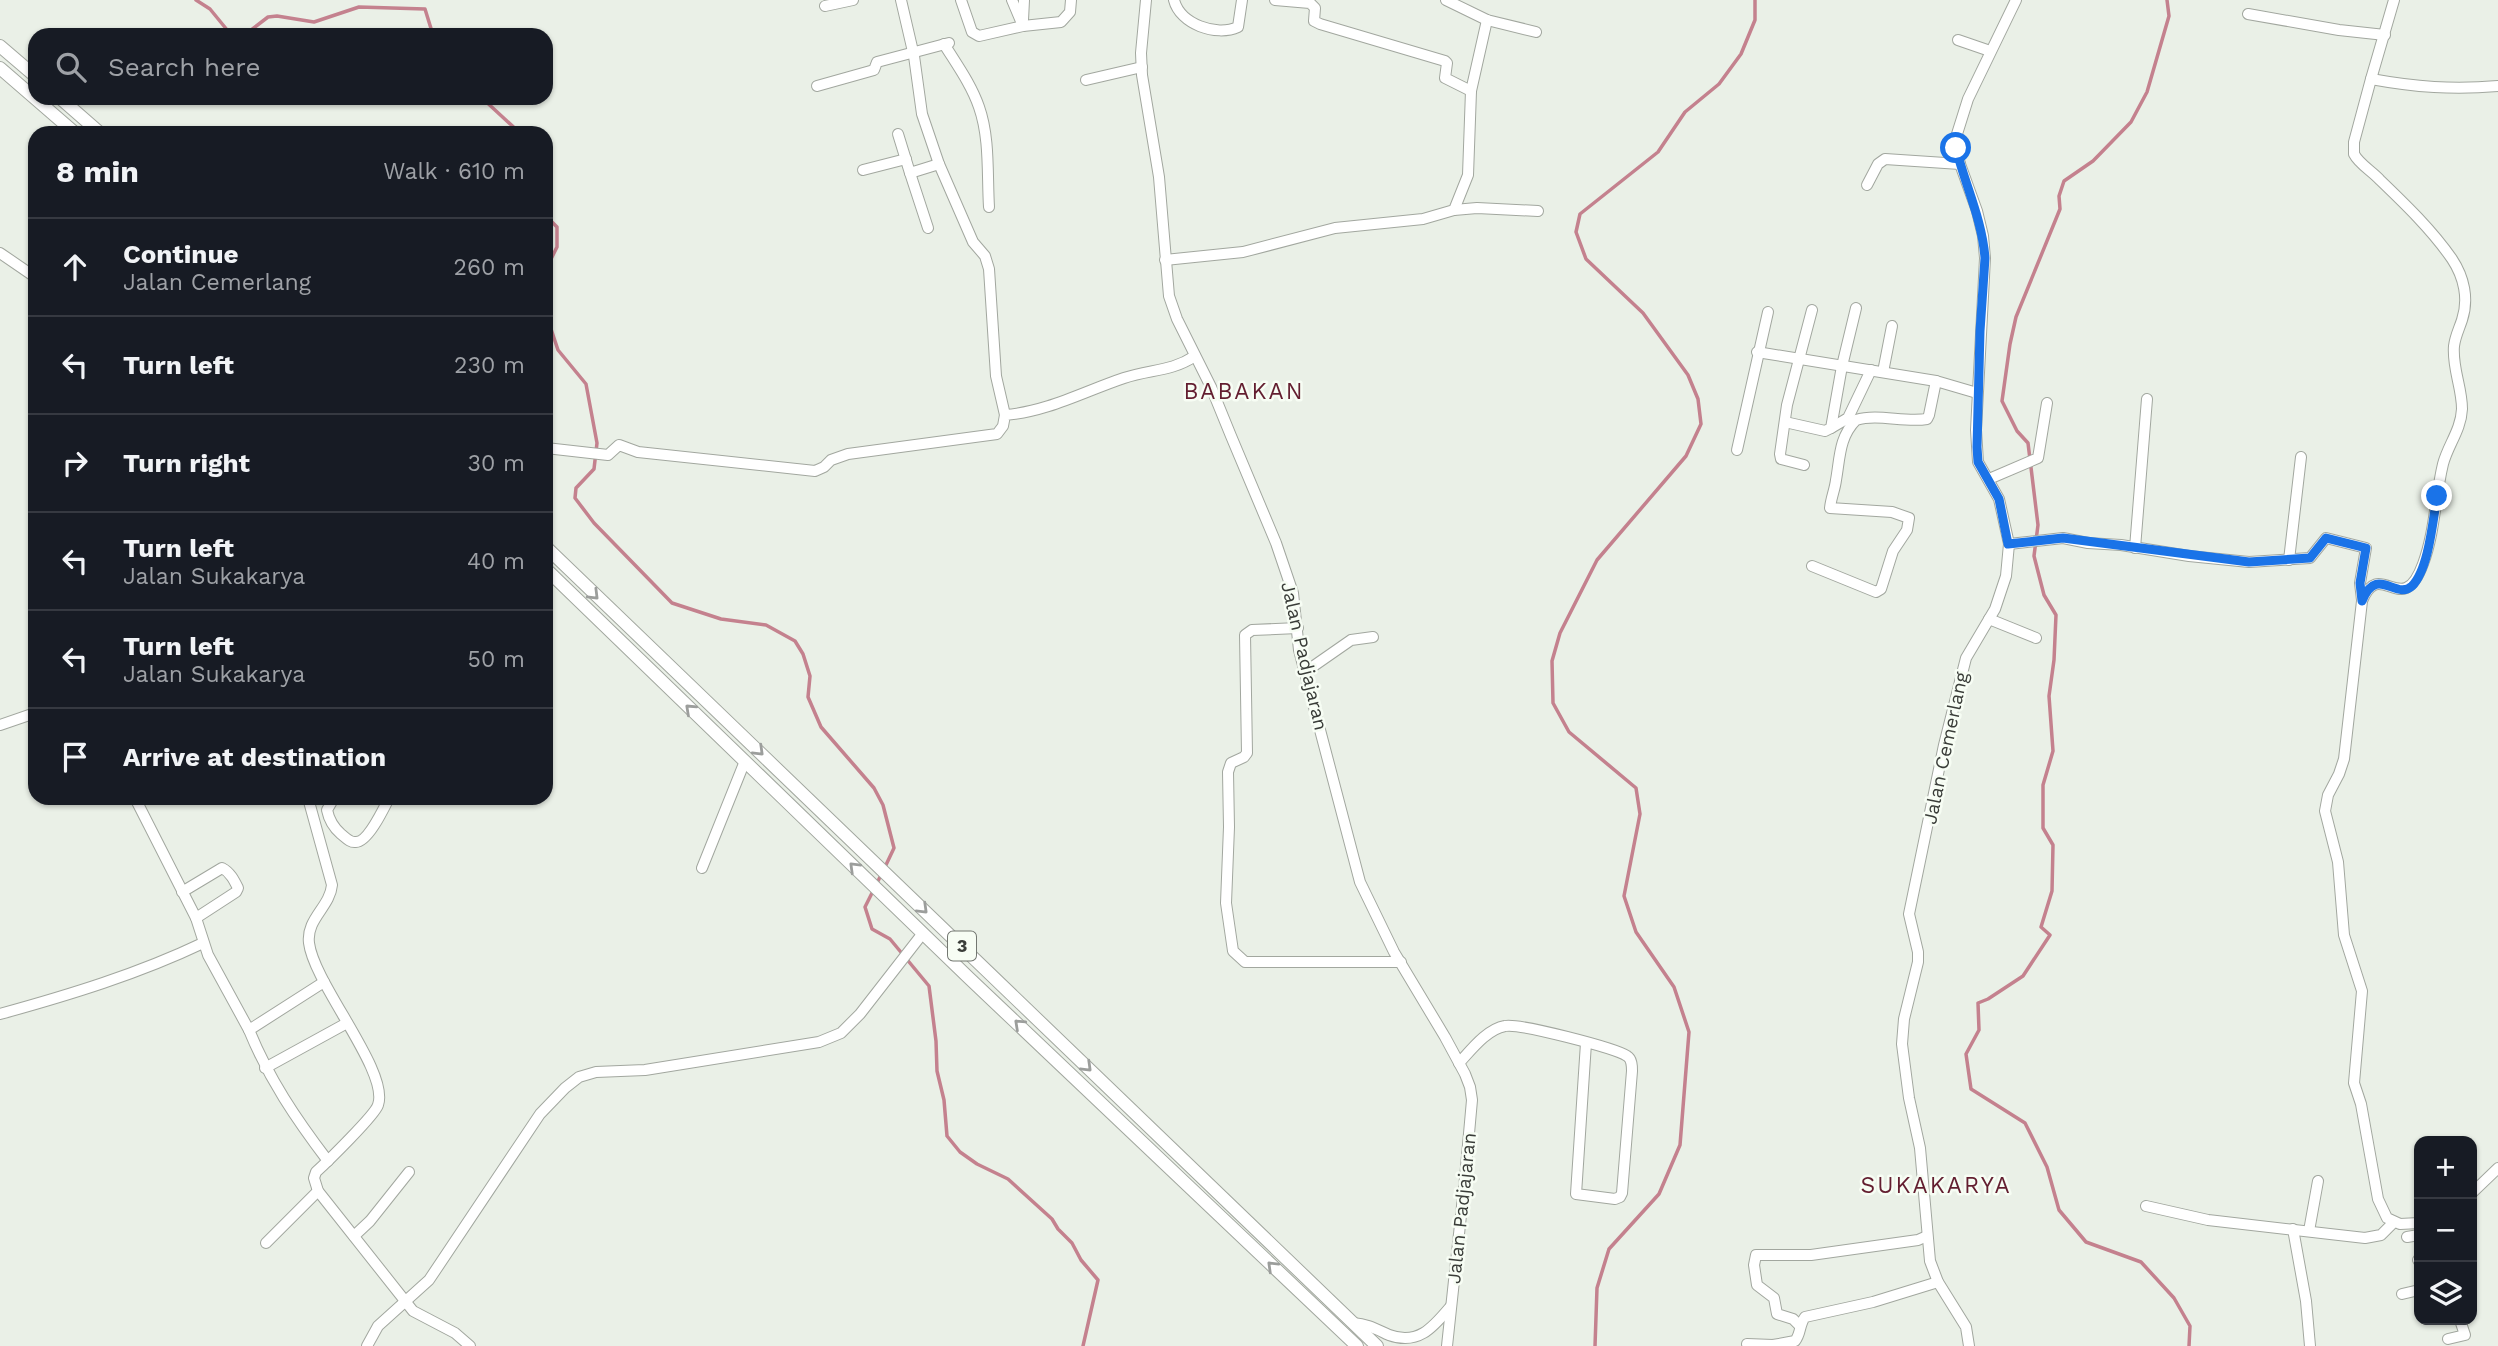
<!DOCTYPE html>
<html lang="en">
<head>
<meta charset="utf-8">
<style>
  body { margin:0; font-family:"Work Sans",sans-serif; background:#242831; color:#f1f3f6 }
  .controls { position:absolute; right:21px; bottom:21px; display:grid; overflow:hidden; border-radius:14px; box-shadow:0 2px 5px #0004 }
  .controls button { width:63px; height:63px; display:grid; place-items:center; padding:0; border:0; border-bottom:2px solid #363941; background:#171b24; color:#f1f3f6; font:35px sans-serif }
  .stop { position:absolute; width:21px; height:21px; margin:-16px; border:5px solid #1a73e8; border-radius:50%; background:#fff }
  .stop.end { background:#1a73e8; border-color:#fff; box-shadow:0 2px 7px #0008 }
  .list { margin:0; padding:0; list-style:none }
  h2 { display:flex; justify-content:space-between; align-items:center; height:91px; margin:0; padding:0 28px; font-size:30px }
  h2 small { font-size:23px; font-weight:400; color:#9ea1a6 }
  .list li { display:grid; grid-template-columns:46px 1fr auto; gap:21px; align-items:center; box-sizing:border-box; height:98px; padding:0 28px; border-top:2px solid #363941 }
  .list b { display:block; font-size:26px; white-space:nowrap }
  .list p { margin:0; font-size:23px; white-space:nowrap; color:#9ea1a6 }
  .list em { font-size:23px; font-style:normal; color:#9ea1a6 }
  .icon { flex:none; width:38px; height:38px; fill:none; stroke:currentColor; stroke-width:2; stroke-linecap:round; stroke-linejoin:round }
  .map { position:relative; flex:none; width:2498px; height:1346px; overflow:hidden }
  .search { position:absolute; background:#171b24; box-shadow:0 2px 5px #0004; left:28px; top:28px; width:525px; height:77px; display:flex; align-items:center; gap:18px; box-sizing:border-box; padding:0 24px; border-radius:21px; color:#9ea1a6; font-size:26px }
  .panel { position:absolute; background:#171b24; box-shadow:0 2px 5px #0004; left:28px; top:126px; width:525px; height:679px; border-radius:21px }
  .map>svg:first-child { display:block }
</style>
</head>
<body>
<div class="map">
<svg width="2498" height="1346" viewBox="0 0 2498 1346">
  <rect width="100%" height="100%" fill="#eaf0e7"/>
  <g fill="none" stroke-linecap="round" stroke-linejoin="round">
    <g stroke="#c4818e" stroke-width="3.5">
      <path d="M196,0l14,9 18,22 8,4"/>
      <path d="M2167,0l2,16 -22,76 -16,30 -38,39 -29,20 -5,15 1,13 -44,108 -6,27 -8,57 15,30 11,12 10,82 -4,31 10,39 12,20 -2,45 -5,36 4,55 -10,34v43l10,17 -1,46 -11,36 9,8 -27,41 -35,23 -10,4 1,27 -13,24 5,35 54,34 22,44 12,43 27,32 55,20 33,36 16,28 -1,20"/>
      <path d="M238,35l8,-1 22,-17 9,-1 37,6 45,-15 66,2 8,26"/>
      <path d="M482,98l38,35"/>
      <path d="M546,216l11,11v20l-11,22"/>
      <path d="M546,314l12,36 28,34 11,59 -3,26 -18,19 -1,10 19,25 78,80 49,16 45,6 29,16 8,13 7,22 -2,21 13,30 53,61 9,17 11,43 -9,19"/>
      <path d="M882,873l-17,34 7,22 18,10 39,47 7,55 1,30 7,29 3,36 13,16 17,12 31,15 44,40 6,10 14,14 9,17 17,20 -15,66"/>
      <path d="M1595,1346l2,-58 12,-39 50,-55 21,-49 9,-113 -15,-45 -38,-55 -12,-36 16,-82 -4,-26 -67,-56 -16,-29 -1,-42 8,-28 37,-73 89,-104 15,-32 -3,-25 -10,-24 -45,-62 -57,-54 -10,-27 4,-18 78,-62 27,-40 34,-28 22,-30 14,-34v-20"/>
    </g>
    <defs>
      <g id="minor">
        <path d="M901,0l13,56 8,58 17,50 34,78 12,14 4,13 7,107 9,39"/>
        <path d="M961,0l11,32 7,4 44,-10 38,-4 9,-10 1,-12"/>
        <path d="M1012,0l11,26"/>
        <path d="M1146,0l-5,53 1,22 17,102 10,119 8,23 34,68 20,49 45,107 17,50 6,57 61,232 34,70 51,85 20,37 5,13 2,13 -7,78 -18,168"/>
        <path d="M1174,0c6,24 42,37 64,27l4,-27"/>
        <path d="M1275,0l35,3 5,5 -1,13 6,3 125,37 2,2 -2,15 26,13"/>
        <path d="M1446,0l41,20 49,12"/>
        <path d="M2394,0l-23,79 -17,63v12c5,10 18,17 26,26 25,24 52,50 72,79 12,18 17,40 10,61 -3,9 -7,17 -8,26 -2,22 8,41 8,63 -1,21 -14,36 -19,55 -8,33 -8,68 -20,100 -21,57 -43,-8 -61,37l-18,158 -5,15 -11,21 -3,16 13,51 6,73 18,56 -8,92 7,21 17,95 9,19 13,6 19,-1"/>
        <path d="M825,6l28,-6"/>
        <path d="M2248,14l91,16 46,5"/>
        <path d="M1023,20l1,-20"/>
        <path d="M1958,40l32,11"/>
        <path d="M944,44c13,21 27,40 35,63 11,31 8,68 10,100"/>
        <path d="M2371,79c44,8 82,11 127,7"/>
        <path d="M1086,80l56,-13"/>
        <path d="M817,86l57,-16 3,-8 72,-19"/>
        <path d="M898,134l12,39 29,-9"/>
        <path d="M863,170l43,-11"/>
        <path d="M910,173l18,55"/>
        <path d="M1867,185l11,-21 7,-5 75,5"/>
        <path d="M1454,210l23,-2 61,3"/>
        <path d="M0,253l35,24"/>
        <path d="M1165,260l78,-8 92,-24 88,-9 31,-9 14,-35 3,-84 16,-71"/>
        <path d="M1757,352l179,29 41,12"/>
        <path d="M1883,372l9,-46"/>
        <path d="M1785,422l40,9 6,-3 11,-62 14,-58"/>
        <path d="M1831,428l17,-10 23,-48"/>
        <path d="M546,448l62,7 11,-10 19,7 177,19 9,-4 7,-7 17,-6 149,-20 6,-8 2,-11c42,-3 80,-24 119,-37 26,-9 47,-6 71,-22"/>
        <path d="M1737,450l31,-138"/>
        <path d="M1804,465l-23,-6 -1,-5 7,-49 25,-95"/>
        <path d="M1989,479l49,-21 9,-55"/>
        <path d="M2009,544l54,-6 25,5 33,2 68,11 60,6 61,-4 16,-20 40,10 -6,35 2,17"/>
        <path d="M2135,548l12,-149"/>
        <path d="M2289,560l12,-103"/>
        <path d="M1812,566l64,26 5,-3 12,-38 14,-21 2,-12 -17,-6 -62,-4c1,-10 5,-19 6,-28 4,-22 3,-43 20,-60 22,-7 48,3 71,-1l2,-4 7,-34"/>
        <path d="M1989,619l47,19"/>
        <path d="M1298,628l-46,2 -7,5 2,118 -3,4 -13,6 -3,9 1,55 -3,76 7,48 12,11h156"/>
        <path d="M1305,672l46,-32 22,-3"/>
        <path d="M0,725l35,-12"/>
        <path d="M135,798l61,120 12,37 41,75 75,-48"/>
        <path d="M308,798l24,87c-2,22 -26,34 -23,58 5,41 81,129 69,162 -3,10 -51,57 -62,67l-2,6 4,13 95,120 42,22 15,13"/>
        <path d="M334,798l-7,12c2,10 6,17 14,24 4,3 9,9 15,8 12,0 28,-34 33,-44"/>
        <path d="M702,868l43,-107"/>
        <path d="M182,892l40,-24c8,4 12,12 16,20l-2,4 -40,26"/>
        <path d="M0,1014c69,-19 138,-40 203,-71"/>
        <path d="M249,1030c20,49 47,89 79,131"/>
        <path d="M1459,1063c12,-13 28,-34 46,-37 14,-3 110,22 122,30 5,3 5,10 5,15l-10,122 -2,4 -5,2 -39,-5 10,-151"/>
        <path d="M265,1068l82,-45"/>
        <path d="M2472,1193l26,-25"/>
        <path d="M2146,1206l62,14 157,18 16,-3 13,-13"/>
        <path d="M2293,1229l13,72 4,45"/>
        <path d="M2309,1231l9,-50"/>
        <path d="M354,1236l16,-15 39,-49"/>
        <path d="M2407,1237l12,-2"/>
        <path d="M266,1243l52,-52"/>
        <path d="M2418,1260l1,-1"/>
        <path d="M2402,1294l17,-4"/>
        <path d="M1353,1323c15,1 23,6 36,12 30,11 45,-9 62,-29"/>
        <path d="M1800,1326l-7,-7 -16,-5 -3,-16 -17,-13 -3,-20 2,-10h55l107,-15 9,-4"/>
        <path d="M2448,1339l17,-4 -5,-15"/>
        <path d="M1747,1344l26,1 22,-4c6,-7 4,-16 10,-24l68,-15 65,-20"/>
        <path d="M367,1346l11,-20 51,-46 111,-166 25,-26 14,-11 17,-5 49,-2 174,-28 22,-9 19,-19 63,-81"/>
        <path d="M1969,1346l-3,-19 -28,-45 -8,-21 -10,-113 -11,-50 -7,-54 2,-25 14,-57v-10l-9,-38 35,-169 22,-87 29,-49 11,-33 3,-32 -10,-45 -21,-37 -2,-32 9,-172 -2,-22 -6,-25 -17,-47 -4,-16 1,-14 11,-35 48,-99"/>
      </g>
      <g id="major">
        <path d="M0,46l35,30"/>
        <path d="M0,68l75,65"/>
        <path d="M60,98l40,35"/>
        <path d="M546,547l831,799"/>
        <path d="M546,569l423,409 388,368"/>
      </g>
    </defs>
    <use href="#minor" stroke="#a2a79f" stroke-width="12"/>
    <use href="#major" stroke="#a2a79f" stroke-width="14"/>
    <use href="#minor" stroke="#fff" stroke-width="10"/>
    <use href="#major" stroke="#fff" stroke-width="12"/>
  </g>
  <defs><path id="oneway-chevron" d="M-2-3.5L2.5 0L-2 3.5" fill="none" stroke-width="1.6" stroke-linecap="round" stroke-linejoin="round" transform="scale(1.75)"/></defs>
  <g stroke="#9c9e9c">
    <use href="#oneway-chevron" transform="translate(594 595) rotate(45)"/>
    <use href="#oneway-chevron" transform="translate(690 709) rotate(-137)"/>
    <use href="#oneway-chevron" transform="translate(759 751) rotate(44)"/>
    <use href="#oneway-chevron" transform="translate(854 867) rotate(-136)"/>
    <use href="#oneway-chevron" transform="translate(923 909) rotate(44)"/>
    <use href="#oneway-chevron" transform="translate(1019 1024) rotate(-137)"/>
    <use href="#oneway-chevron" transform="translate(1087 1067) rotate(44)"/>
    <use href="#oneway-chevron" transform="translate(1272 1266) rotate(-136)"/>
  </g>
  <g fill="none" stroke-linecap="round" stroke-linejoin="round">
    <path stroke="#1a73e8" stroke-width="9" d="M1956,148c9,37 26,71 29,110l-5,73 -3,116 1,15 21,37 9,45 55,-6 186,24 61,-4 16,-20 40,10 -6,35 2,18c15,-37 34,0 50,-15 17,-17 21,-67 25,-90"/>
  </g>
  <g text-anchor="middle" stroke-width="5" stroke-linejoin="round" paint-order="stroke">
    <rect fill="#f7fdf4" stroke="#737771" stroke-width="2" x="948" y="931.5" width="28" height="29" rx="5"/>
    <g font-size="18" font-weight="bold" fill="#3a3d39">
      <text x="962" y="952">3</text>
    </g>
    <g font-size="19" fill="#3a3d39" stroke="#f7fdf4">
      <text transform="translate(1305 656) rotate(77)" y="7">Jalan Padjajaran</text>
      <text transform="translate(1945 748) rotate(-78)" y="7">Jalan Cemerlang</text>
      <text transform="translate(1461 1208) rotate(-84)" y="7">Jalan Padjajaran</text>
    </g>
    <g font-size="23" letter-spacing="2" fill="#631e30" stroke="#f7fdf4">
      <text x="1244" y="399">BABAKAN</text>
      <text x="1936" y="1193">SUKAKARYA</text>
    </g>
  </g>
</svg>
<div class="controls">
<button>+</button>
<button>−</button>
<button><svg class="icon" aria-label="layers" viewBox="0 0 24 24"><path d="M12 4l9 5-9 5-9-5zM3 14l9 5 9-5"/></svg></button>
</div>
<div class="stop" style="left:1956px;top:148px"></div>
<div class="stop end" style="left:2437px;top:496px"></div>
<div class="search"><svg class="icon" aria-label="search" viewBox="0 0 24 24"><circle cx="10" cy="10" r="6"/><path d="M15 15l6 6"/></svg>Search here</div>
<section class="panel">
<h2>8 min<small>Walk · 610 m</small></h2>
<ul class="list">
<li><svg class="icon" aria-label="ahead" viewBox="0 0 24 24"><path d="M12 20V5M6 11l6-6 6 6"/></svg><div><b>Continue</b><p>Jalan Cemerlang</p></div><em>260 m</em></li>
<li><svg class="icon" aria-label="left" viewBox="0 0 24 24"><path d="M17 20v-9H6M10 6l-5 5 5 5"/></svg><div><b>Turn left</b></div><em>230 m</em></li>
<li><svg class="icon" aria-label="right" viewBox="0 0 24 24"><path d="M7 20v-9h11M14 6l5 5-5 5"/></svg><div><b>Turn right</b></div><em>30 m</em></li>
<li><svg class="icon" aria-label="left" viewBox="0 0 24 24"><path d="M17 20v-9H6M10 6l-5 5 5 5"/></svg><div><b>Turn left</b><p>Jalan Sukakarya</p></div><em>40 m</em></li>
<li><svg class="icon" aria-label="left" viewBox="0 0 24 24"><path d="M17 20v-9H6M10 6l-5 5 5 5"/></svg><div><b>Turn left</b><p>Jalan Sukakarya</p></div><em>50 m</em></li>
<li><svg class="icon" aria-label="arrive" viewBox="0 0 24 24"><path d="M6 21V4h12l-3 4 3 4H6"/></svg><div><b>Arrive at destination</b></div></li>
</ul>
</section>
</div>
</body>
</html>
